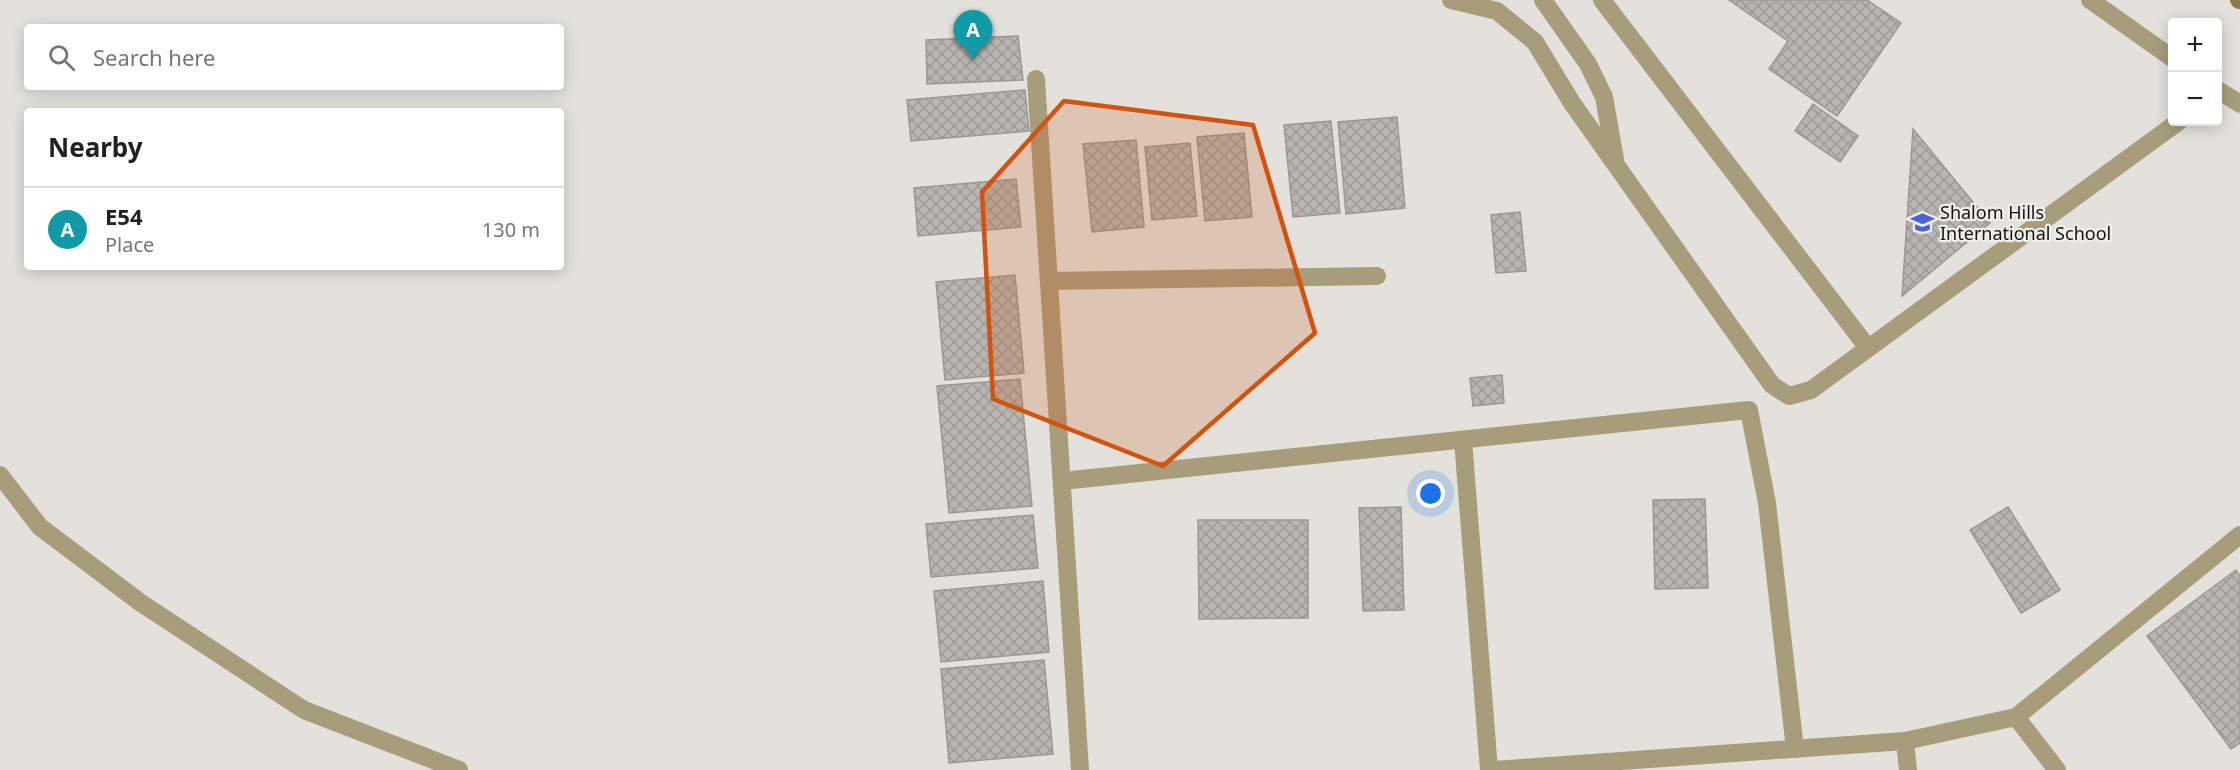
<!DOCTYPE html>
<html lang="en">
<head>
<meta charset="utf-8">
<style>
  body { margin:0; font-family:"Noto Sans",sans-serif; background:#f6f6f6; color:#202124 }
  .controls { position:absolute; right:18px; top:18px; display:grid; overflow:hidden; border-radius:6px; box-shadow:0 3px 15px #0003 }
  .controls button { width:54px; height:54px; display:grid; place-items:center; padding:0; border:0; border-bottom:2px solid #e0e0e0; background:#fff; color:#202124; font:30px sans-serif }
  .you { position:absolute; left:1431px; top:494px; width:21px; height:21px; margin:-15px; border:4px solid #fff; border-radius:50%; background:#1a73e8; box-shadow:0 0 0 9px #1a73e833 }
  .badge { display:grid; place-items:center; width:39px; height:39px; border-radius:50%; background:#4c63d8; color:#fff; font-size:20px; font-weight:700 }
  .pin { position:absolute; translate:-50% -50px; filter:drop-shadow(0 2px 3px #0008) }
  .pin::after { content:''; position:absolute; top:32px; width:21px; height:18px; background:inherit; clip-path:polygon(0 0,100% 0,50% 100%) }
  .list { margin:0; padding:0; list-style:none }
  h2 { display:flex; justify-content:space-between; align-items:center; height:78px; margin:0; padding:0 24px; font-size:26px }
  h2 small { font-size:20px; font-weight:400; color:#757577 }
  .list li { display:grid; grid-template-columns:39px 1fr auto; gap:18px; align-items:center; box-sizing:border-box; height:84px; padding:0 24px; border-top:2px solid #e0e0e0 }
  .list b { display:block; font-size:22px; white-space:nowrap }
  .list p { margin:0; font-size:20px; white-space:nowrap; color:#757577 }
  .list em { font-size:20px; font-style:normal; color:#757577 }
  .icon { flex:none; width:33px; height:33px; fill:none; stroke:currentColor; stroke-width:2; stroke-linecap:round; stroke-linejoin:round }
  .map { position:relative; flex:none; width:2240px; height:770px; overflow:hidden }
  .search { position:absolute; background:#fff; box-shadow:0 3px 15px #0003; left:24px; top:24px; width:540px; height:66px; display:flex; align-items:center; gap:15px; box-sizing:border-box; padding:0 21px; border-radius:6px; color:#757577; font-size:22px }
  .panel { position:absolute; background:#fff; box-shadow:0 3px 15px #0003; left:24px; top:108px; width:540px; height:162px; border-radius:6px }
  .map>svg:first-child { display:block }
</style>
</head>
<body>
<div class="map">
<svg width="2240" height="770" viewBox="0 0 2240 770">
  <defs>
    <pattern id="building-cross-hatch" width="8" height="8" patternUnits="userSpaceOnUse" patternTransform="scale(1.5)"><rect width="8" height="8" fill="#b7b5b0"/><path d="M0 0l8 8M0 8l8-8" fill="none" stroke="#9c9b96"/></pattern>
  </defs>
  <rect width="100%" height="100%" fill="#e2e1dc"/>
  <g fill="url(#building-cross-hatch)" stroke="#9a9894" stroke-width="1.5">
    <path d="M1729,0h138l34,23 -64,93 -68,-47 19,-28z"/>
    <path d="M1018,36l5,44 -96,4 -1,-44z"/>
    <path d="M1025,90l4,41 -118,10 -4,-41z"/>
    <path d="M1813,104l45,32 -18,26 -45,-31z"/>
    <path d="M1397,117l8,91 -59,6 -8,-92z"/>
    <path d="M1331,121l9,92 -47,4 -9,-92z"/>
    <path d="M1913,129l77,94 -88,73z"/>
    <path d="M1244,133l8,84 -47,4 -8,-84z"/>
    <path d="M1136,140l8,87 -52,5 -9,-88z"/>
    <path d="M1190,143l7,73 -45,4 -7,-73z"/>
    <path d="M1016,179l5,48 -103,9 -4,-48z"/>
    <path d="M1520,212l6,59 -30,2 -5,-58z"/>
    <path d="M1015,275l9,98 -79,7 -9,-98z"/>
    <path d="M1502,375l2,28 -31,3 -3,-28z"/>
    <path d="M1020,379l12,127 -83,7 -12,-127z"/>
    <path d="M1705,499l3,89 -53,1 -2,-89z"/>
    <path d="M1401,507l3,103 -41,1 -4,-103z"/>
    <path d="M2008,507l52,83 -39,23 -51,-83z"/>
    <path d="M1033,515l5,53 -107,9 -5,-53z"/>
    <path d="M1198,520h110v98l-109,1z"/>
    <path d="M2236,570l4,6v167l-9,6 -84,-113z"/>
    <path d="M1043,581l6,71 -108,10 -7,-71z"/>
    <path d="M1044,660l9,94 -104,9 -8,-94z"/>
  </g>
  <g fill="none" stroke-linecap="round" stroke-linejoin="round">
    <g stroke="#a89d7b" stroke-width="18">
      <path d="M1451,0l46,11 38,31 37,61 200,282 17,11 22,-6 367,-268"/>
      <path d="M1543,0l45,64 16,33 11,62"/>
      <path d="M1602,0l266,348"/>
    </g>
    <g stroke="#a89d7b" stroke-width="18">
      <path d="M1036,79l44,691"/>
      <path d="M1049,281l328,-5"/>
      <path d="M1463,440l26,330"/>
      <path d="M0,475l40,52 101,76 163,107 155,60"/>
      <path d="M1062,481l687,-71 18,93 28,246"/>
      <path d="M2016,717l41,53"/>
      <path d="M1905,741l3,29"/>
      <path d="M1494,770l411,-29 111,-24 224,-182"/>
    </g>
    <g stroke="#a89d7b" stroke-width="18">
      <path d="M2090,0l82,58"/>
      <path d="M2218,90l22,14"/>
    </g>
    <path stroke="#8c7b47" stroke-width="18" d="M2239,0h1"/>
  </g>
  <path fill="#d3520c" fill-opacity="0.2" stroke="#d3520c" stroke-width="4.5" stroke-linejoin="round" d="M1064,101l189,24 62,208 -152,133 -170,-67 -11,-207z"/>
  <defs>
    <symbol id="school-bare" viewBox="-9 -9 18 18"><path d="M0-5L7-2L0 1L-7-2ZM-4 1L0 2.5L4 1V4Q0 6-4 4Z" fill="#4c63d8" stroke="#f0eee9" stroke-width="2.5" paint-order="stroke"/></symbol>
  </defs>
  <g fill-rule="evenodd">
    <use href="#school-bare" x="1906" y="206" width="33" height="33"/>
  </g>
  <g text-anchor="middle" stroke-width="4.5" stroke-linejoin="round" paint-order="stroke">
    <g font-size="18" fill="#121210" stroke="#f0eee9" text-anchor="start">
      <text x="1940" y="219">Shalom Hills<tspan x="1940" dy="21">International School</tspan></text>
    </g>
  </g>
</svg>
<div class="controls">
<button>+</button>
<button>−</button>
</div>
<div class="you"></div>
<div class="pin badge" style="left:973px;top:60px;background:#0f9aa8">A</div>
<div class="search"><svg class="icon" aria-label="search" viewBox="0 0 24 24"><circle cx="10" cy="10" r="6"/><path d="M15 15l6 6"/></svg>Search here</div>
<section class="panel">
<h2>Nearby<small></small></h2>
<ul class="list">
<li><span class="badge" style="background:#0f9aa8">A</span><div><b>E54</b><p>Place</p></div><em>130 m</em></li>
</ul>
</section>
</div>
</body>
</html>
